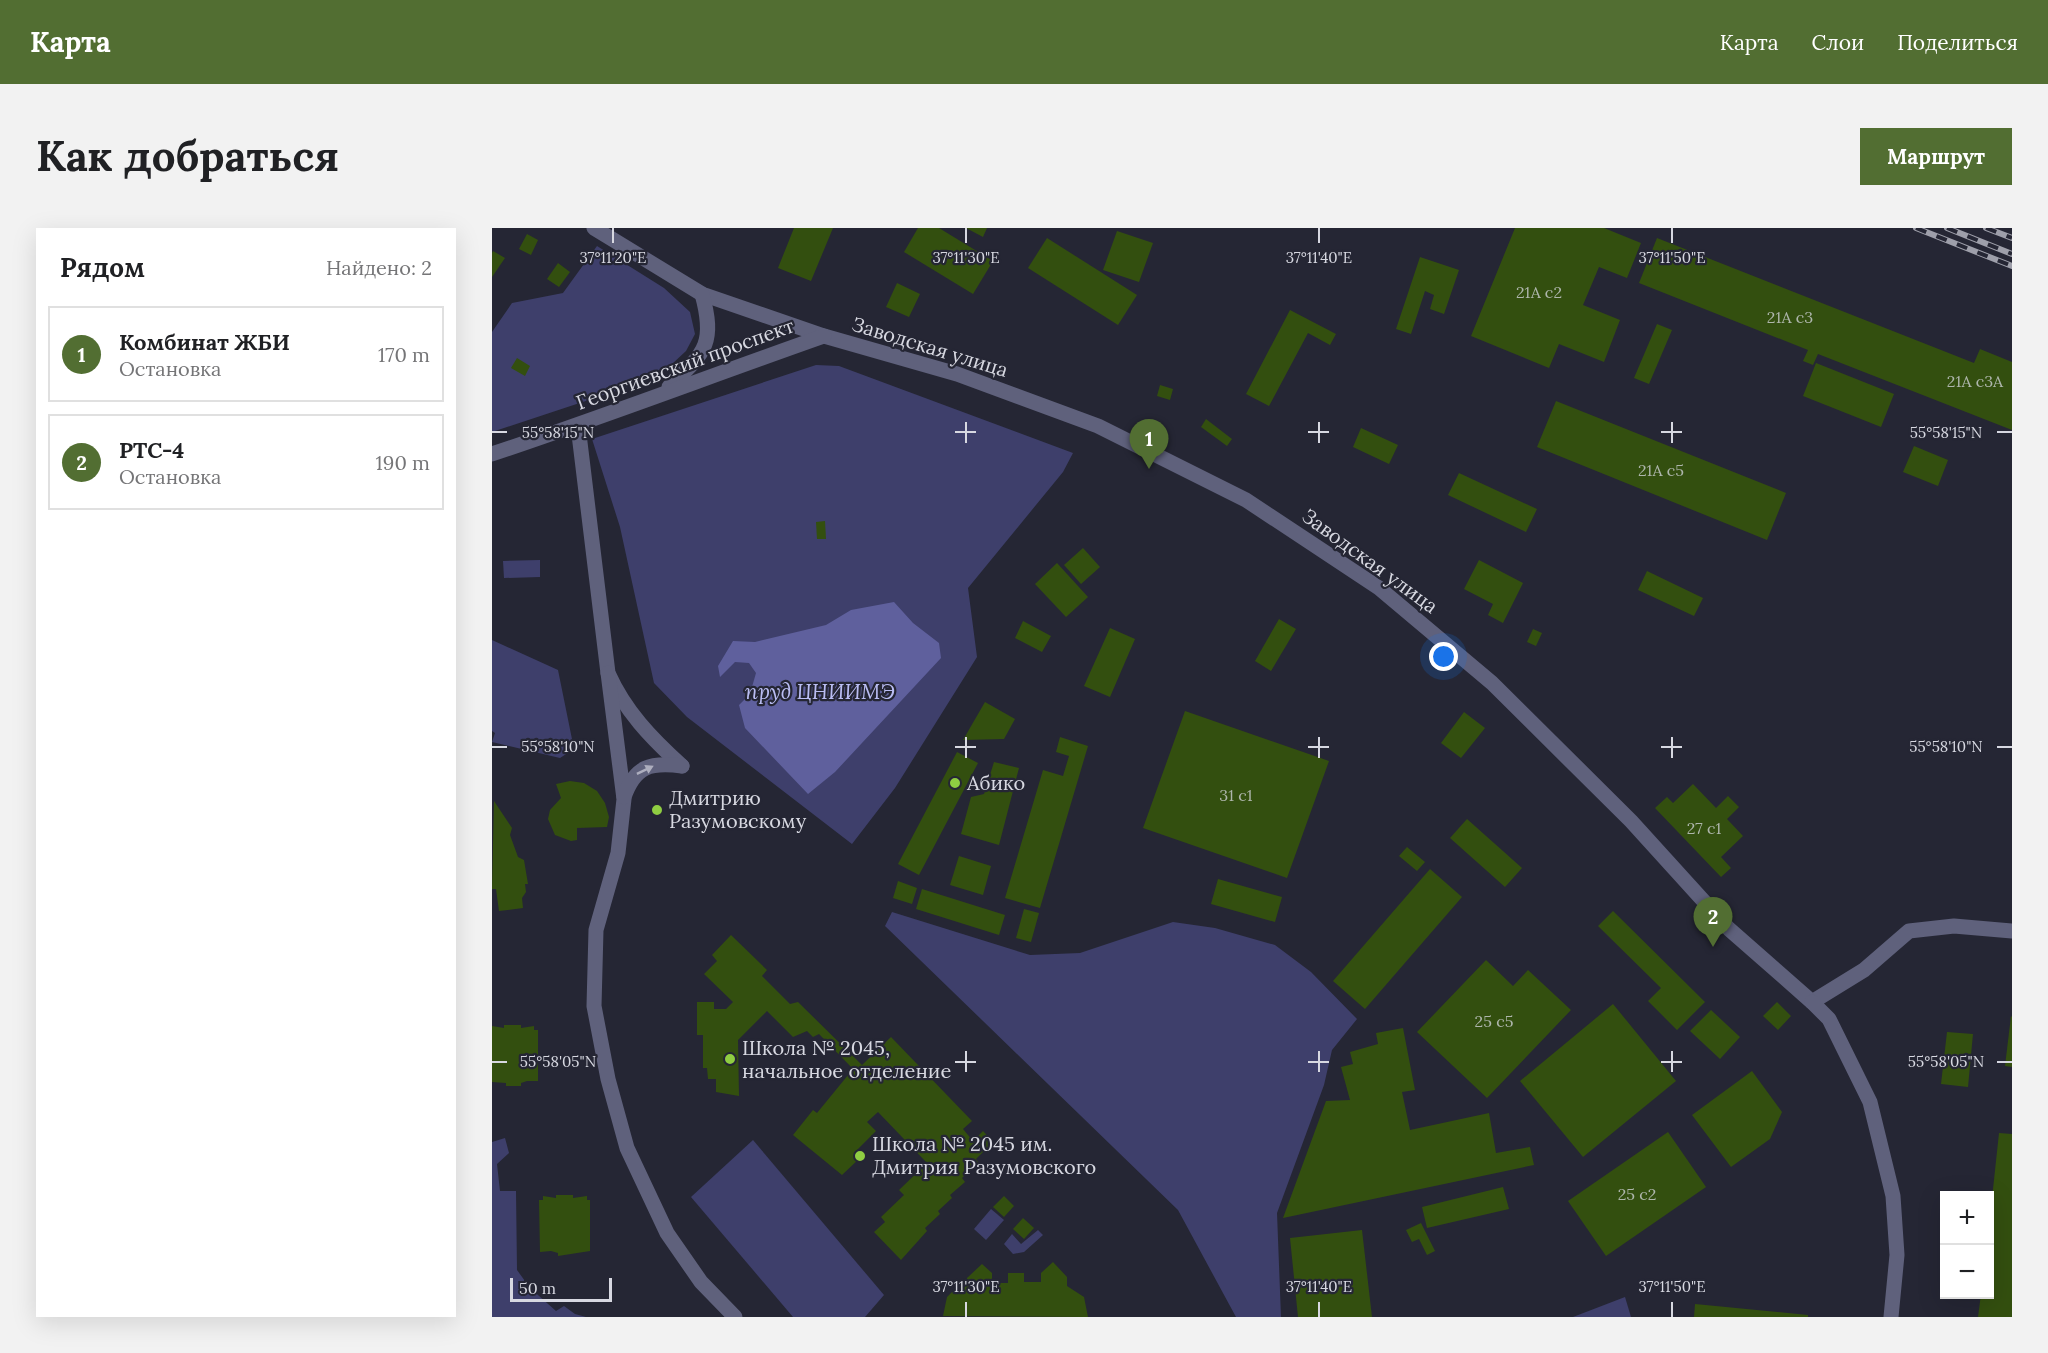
<!DOCTYPE html>
<html lang="ru">
<head>
<meta charset="utf-8">
<style>
  body { margin:0; font-family:Lora,serif; background:#f2f2f2; color:#202124 }
  .controls { position:absolute; right:18px; bottom:18px; display:grid; overflow:hidden; border-radius:0px; box-shadow:0 6px 24px #0002 }
  .controls button { width:54px; height:54px; display:grid; place-items:center; padding:0; border:0; border-bottom:2px solid #e0e0e0; background:#fff; color:#202124; font:30px sans-serif }
  .scale { position:absolute; left:18px; bottom:15px; width:102px; box-sizing:border-box; padding-left:6px; border:3px solid #d7d8e1; border-top:0; font-size:16px; line-height:21px; white-space:nowrap; color:#d7d8e1; -webkit-text-stroke:4px #252634; paint-order:stroke }
  .you { position:absolute; left:952px; top:429px; width:21px; height:21px; margin:-15px; border:4px solid #fff; border-radius:50%; background:#1a73e8; box-shadow:0 0 0 9px #1a73e833 }
  .badge { display:grid; place-items:center; width:39px; height:39px; border-radius:50%; background:#526e32; color:#fff; font-size:20px; font-weight:700 }
  .pin { position:absolute; translate:-50% -50px; filter:drop-shadow(0 2px 3px #0008) }
  .pin::after { content:''; position:absolute; top:32px; width:21px; height:18px; background:inherit; clip-path:polygon(0 0,100% 0,50% 100%) }
  .list { margin:0; padding:0; list-style:none }
  h2 { display:flex; justify-content:space-between; align-items:center; height:78px; margin:0; padding:0 24px; font-size:26px }
  h2 small { font-size:20px; font-weight:400; color:#757577 }
  .list li { display:grid; grid-template-columns:39px 1fr auto; gap:18px; align-items:center; box-sizing:border-box; height:96px; margin:0 12px 12px; padding:0 12px; border:2px solid #e0e0e0; border-radius:0px }
  .list b { display:block; font-size:22px; white-space:nowrap }
  .list p { margin:0; font-size:20px; white-space:nowrap; color:#757577 }
  .list em { font-size:20px; font-style:normal; color:#757577 }
  .map { position:relative; flex:none; width:1520px; height:1089px; overflow:hidden; border-radius:0px }
  header { display:flex; align-items:center; gap:36px; box-sizing:border-box; height:84px; padding:0 30px; background:#526e32; color:#fff }
  header strong { font-size:28px }
  nav { display:flex; gap:33px; margin-inline-start:auto; font-size:21px }
  .intro { display:flex; align-items:center; justify-content:space-between; box-sizing:border-box; height:144px; padding:0 36px }
  h1 { margin:0; font-size:42px }
  .button { padding:15px 27px; border-radius:0px; background:#526e32; color:#fff; font-size:21px; font-weight:700 }
  main { display:flex; gap:36px; padding:0 36px }
  aside { flex:1; background:#fff; border-radius:0px; box-shadow:0 6px 24px #0002 }
  .map>svg:first-child { display:block }
</style>
</head>
<body>
<header>
<strong>Карта</strong>
<nav><a>Карта</a><a>Слои</a><a>Поделиться</a></nav>
</header>
<div class="intro"><h1>Как добраться</h1><a class="button">Маршрут</a></div>
<main>
<aside>
<h2>Рядом<small>Найдено: 2</small></h2>
<ul class="list">
<li><span class="badge">1</span><div><b>Комбинат ЖБИ</b><p>Остановка</p></div><em>170 m</em></li>
<li><span class="badge">2</span><div><b>РТС-4</b><p>Остановка</p></div><em>190 m</em></li>
</ul>
</aside>
<div class="map">
<svg width="1520" height="1089" viewBox="0 0 1520 1089">
  <rect width="100%" height="100%" fill="#252634"/>
  <g fill="#3e3f6b">
    <path d="M105,18l67,42 26,24 5,22 -9,17 -28,26 -166,55v-100l20,-29 51,-10z"/>
    <path d="M324,137l23,1 234,87 -10,19 -95,116 9,69 -82,131 -43,56 -165,-127 -33,-34 -34,-156 -28,-88z"/>
    <path d="M48,332v17l-36,1 -1,-17z"/>
    <path d="M0,412l66,30 16,79 -14,9 -68,-16 3,-9 -3,-2z"/>
    <path d="M400,684l138,43 50,-2 93,-31 42,6 60,17 36,27 46,47 -25,31 -8,35 -47,128 4,104h-45l-58,-107 -293,-284z"/>
    <path d="M13,910l4,15 -12,11 3,27h16l1,79 13,18 26,23 8,-5 11,8 11,3h-94v-175z"/>
    <path d="M261,912l131,155 -19,22h-72l-102,-120z"/>
    <path d="M499,981l13,11 -18,20 -12,-11z"/>
    <path d="M546,1002l5,5 -19,17 -11,2 -9,-10 8,-10 9,10z"/>
    <path d="M1133,1069l6,20h-58z"/>
  </g>
  <path fill="#5f609d" d="M402,374l19,21 26,20 2,15 -106,114 -27,22 -63,-66 -6,-23 11,-11 6,-21 -7,-10 -14,-1 -15,15 -2,-11 15,-25 22,1 71,-17 25,-15z"/>
  <g fill="#334f0f">
    <path d="M302,0h39l-22,53 -33,-13z"/>
    <path d="M426,0h21l54,33 -20,33 -69,-42z"/>
    <path d="M474,0h21l-4,9z"/>
    <path d="M1023,0h89l37,15 -14,35 -28,-11 -16,38 37,15 -16,42 -45,-18 -10,24 -78,-32z"/>
    <path d="M625,3l36,12 -14,39 -36,-12z"/>
    <path d="M35,6l11,6 -7,15 -12,-6z"/>
    <path d="M555,10l90,57 -19,30 -90,-57z"/>
    <path d="M1165,10l317,125 6,-14 32,13v68l-194,-76 -5,11 -10,-4 5,-11 -169,-67z"/>
    <path d="M1,23l12,7 -13,19v-24z"/>
    <path d="M928,29l39,13 -15,44 -14,-5 4,-14 -9,-4 -14,43 -15,-5z"/>
    <path d="M66,35l12,9 -11,15 -12,-8z"/>
    <path d="M405,55l23,11 -11,23 -23,-10z"/>
    <path d="M798,82l46,24 -6,11 -22,-12 -39,73 -23,-12z"/>
    <path d="M1165,96l15,6 -23,54 -15,-6z"/>
    <path d="M25,130l13,8 -5,10 -14,-8z"/>
    <path d="M1324,135l78,31 -13,33 -78,-31z"/>
    <path d="M668,157l13,4 -3,11 -13,-4z"/>
    <path d="M1064,173l230,92 -19,47 -230,-93z"/>
    <path d="M714,191l26,20 -5,7 -26,-19z"/>
    <path d="M869,200l37,17 -9,19 -36,-17z"/>
    <path d="M1422,218l34,14 -10,26 -35,-14z"/>
    <path d="M967,245l78,36 -11,23 -78,-37z"/>
    <path d="M333,293l1,18h-9l-1,-17z"/>
    <path d="M591,320l17,19 -19,17 -17,-19z"/>
    <path d="M987,332l44,23 -20,40 -15,-8 5,-11 -29,-15z"/>
    <path d="M565,335l31,34 -22,20 -31,-33z"/>
    <path d="M1155,343l56,27 -9,18 -56,-26z"/>
    <path d="M787,391l17,10 -25,42 -16,-10z"/>
    <path d="M531,393l28,15 -9,16 -27,-14z"/>
    <path d="M618,400l25,11 -25,58 -26,-11z"/>
    <path d="M1041,401l9,4 -6,13 -9,-4z"/>
    <path d="M493,474l30,17 -11,20 -41,1z"/>
    <path d="M693,483l144,50 -42,117 -144,-50z"/>
    <path d="M972,484l21,16 -24,30 -20,-15z"/>
    <path d="M568,509l28,9 -48,162 -35,-10 38,-128 20,6 6,-20 -13,-4z"/>
    <path d="M465,524l21,11 -59,112 -21,-11z"/>
    <path d="M502,534l25,6 -20,77 -38,-11 10,-37 13,-3z"/>
    <path d="M78,553l14,2 13,8 8,12 4,14 -2,10 -30,1v12l-6,1 -16,-6 -7,-16 2,-9 11,-12 -5,-14z"/>
    <path d="M1201,556l23,24 12,-12 11,11 -12,12 16,17 -22,21 10,11 -10,9 -66,-69 12,-11 6,6z"/>
    <path d="M2,573l18,27 -2,7 8,22 6,3 4,24h-3l1,8 -4,6 1,10 -24,3 -3,-22h-4z"/>
    <path d="M975,591l55,49 -17,19 -55,-49z"/>
    <path d="M915,619l18,15 -8,9 -18,-15z"/>
    <path d="M467,628l32,10 -8,29 -33,-10z"/>
    <path d="M938,641l32,28 -97,112 -32,-28z"/>
    <path d="M726,651l64,18 -7,25 -64,-18z"/>
    <path d="M406,653l19,7 -5,16 -19,-6z"/>
    <path d="M430,661l83,26 -6,20 -83,-26z"/>
    <path d="M532,681l15,4 -8,29 -15,-4z"/>
    <path d="M1121,683l92,91 -28,28 -29,-29 13,-13 -63,-62z"/>
    <path d="M239,707l36,35 -5,6 28,28 8,-2 64,63 29,-28 81,84 -9,8 10,12 10,-10 10,11 -17,17 2,3 -16,16 3,4 -15,13 2,3 -14,13 2,3 -15,14 2,3 -26,29 -27,-28 11,-10 -4,-5 23,-22 -5,-5 28,-27 -49,-51 -11,10 9,9 -21,21 6,5 -19,18 -49,-40 20,-25 4,3 36,-44 -34,-35 -6,3 -6,-6 -14,6 -26,-26 -29,29 1,56 -23,-4v-13h-8l-1,-11h-4v-33h-6v-33h17v7h12l7,-7 -29,-28 13,-13 -5,-6z"/>
    <path d="M994,732l27,26 15,-16 43,40 -84,88 -70,-66z"/>
    <path d="M1285,774l14,14 -13,14 -15,-14z"/>
    <path d="M1121,776l63,77 -93,76 -63,-76z"/>
    <path d="M1219,782l29,27 -20,22 -30,-28z"/>
    <path d="M1519,788l1,1v50l-7,-1z"/>
    <path d="M12,797h17v3l13,-2v4h4v51h-11l-6,2v3h-15v-3l-14,-1v-56l12,2z"/>
    <path d="M911,800l12,62 -13,2 8,38 79,-17 7,40 34,-6 4,18 -251,53 43,-117 24,-1 -9,-33 12,-3 -3,-12 28,-8 -2,-11z"/>
    <path d="M1455,804l26,2 -5,53 -27,-3z"/>
    <path d="M1260,843l30,41 -12,27 -39,28 -39,-52z"/>
    <path d="M1176,904l38,55 -100,69 -38,-55z"/>
    <path d="M1507,905l13,1v183h-34l3,-23h9v-77z"/>
    <path d="M1011,959l6,22 -82,19 -5,-21z"/>
    <path d="M64,967h17v3l14,-2v4h3v51l-32,5v-3l-7,-2 -11,1 -1,-52h4v-4l13,2z"/>
    <path d="M512,968l10,10 -10,11 -11,-10z"/>
    <path d="M531,990l11,10 -10,11 -11,-10z"/>
    <path d="M929,995l14,28 -8,4 -8,-16 -7,3 -6,-12z"/>
    <path d="M870,1002l10,87h-74l-8,-79z"/>
    <path d="M561,1034l14,15v9l17,11 4,20 -145,-1 4,-19 5,-5h7l8,-7v-7l15,-14 10,9v10h16v-10h16v9h17v-9z"/>
    <path d="M1203,1076l113,11v2h-114z"/>
  </g>
  <g fill="none" stroke-linecap="round" stroke-linejoin="round">
    <g stroke="#5f617c" stroke-width="15">
      <path d="M102,0l108,66 122,42 133,38 141,52 148,74 133,88 113,95 139,138 98,108 83,73 52,-32 45,-39 45,-5 58,5"/>
      <path d="M177,159c35,-34 47,-42 33,-93"/>
      <path d="M86,198l30,247c17,38 43,65 74,93"/>
      <path d="M0,226c111,-37 221,-79 332,-118"/>
      <path d="M116,445l16,126 -6,54 -22,77 -2,76 14,73 19,69 40,85 34,49 34,35"/>
      <path d="M132,569c11,-31 26,-35 58,-31"/>
      <path d="M1320,774l17,17 41,83 23,94 4,59 -6,62"/>
    </g>
    <defs>
      <g id="rail">
        <path d="M1424,0l96,38"/>
        <path d="M1455,0l65,26"/>
        <path d="M1494,0l26,10"/>
      </g>
    </defs>
    <use href="#rail" stroke="#9e9faa" stroke-width="6"/>
    <use href="#rail" stroke="#252634" stroke-width="4" stroke-dasharray="11" stroke-linecap="butt"/>
  </g>
  <defs><path id="oneway-solid" d="M-6-.8H1V-3.2L6.5 0L1 3.2V.8H-6Z" transform="scale(1.5)"/></defs>
  <use fill="#adaebe" href="#oneway-solid" transform="translate(153 542) rotate(-26)"/>
  <path fill="none" stroke="#d7d8e1" stroke-width="2" d="M121,0v15M474,0v15M827,0v15M1180,0v15M474,194v21M827,194v21M1180,194v21M0,204h15M463,204h21M816,204h21M1169,204h21M1505,204h15M474,509v21M827,509v21M1180,509v21M0,519h15M463,519h21M816,519h21M1169,519h21M1505,519h15M474,823v21M827,823v21M1180,823v21M0,834h15M463,834h21M816,834h21M1169,834h21M1505,834h15M474,1074v15M827,1074v15M1180,1074v15"/>
  <g fill="#8fcd42" stroke="#252634" stroke-width="2">
    <circle cx="463" cy="555" r="6"/>
    <circle cx="165" cy="582" r="6"/>
    <circle cx="238" cy="831" r="6"/>
    <circle cx="368" cy="928" r="6"/>
  </g>
  <g text-anchor="middle" stroke-width="4.5" stroke-linejoin="round" paint-order="stroke">
    <g font-size="16" fill="#aeb6ac">
      <text x="1047" y="70">21А с2</text>
      <text x="1298" y="95">21А с3</text>
      <text x="1483" y="159">21А с3А</text>
      <text x="1169" y="248">21А с5</text>
      <text x="744" y="573">31 с1</text>
      <text x="1212" y="606">27 с1</text>
      <text x="1002" y="799">25 с5</text>
      <text x="1145" y="972">25 с2</text>
    </g>
    <g font-size="20" fill="#d7d8e1" stroke="#252634">
      <text transform="translate(438 119) rotate(17)" y="7">Заводская улица</text>
      <text transform="translate(193 136) rotate(-20)" y="7">Георгиевский проспект</text>
      <text transform="translate(878 333) rotate(36)" y="7">Заводская улица</text>
    </g>
    <g font-size="20" fill="#d7d8e1" stroke="#252634" text-anchor="start">
      <text x="475" y="562">Абико</text>
      <text x="177" y="577">Дмитрию<tspan x="177" dy="23">Разумовскому</tspan></text>
      <text x="250" y="827">Школа № 2045,<tspan x="250" dy="23">начальное отделение</tspan></text>
      <text x="380" y="923">Школа № 2045 им.<tspan x="380" dy="23">Дмитрия Разумовского</tspan></text>
    </g>
    <g font-size="21" font-style="italic" fill="#babdf3" stroke="#252634">
      <text x="328" y="471">пруд ЦНИИМЭ</text>
    </g>
  </g>
  <g font-size="15" text-anchor="middle" fill="#d7d8e1" stroke="#252634" stroke-width="4.5" stroke-linejoin="round" paint-order="stroke">
    <text x="121" y="35">37°11'20"E</text>
    <text x="474" y="35">37°11'30"E</text>
    <text x="827" y="35">37°11'40"E</text>
    <text x="1180" y="35">37°11'50"E</text>
    <text x="66" y="210">55°58'15"N</text>
    <text x="1454" y="210">55°58'15"N</text>
    <text x="66" y="524">55°58'10"N</text>
    <text x="1454" y="524">55°58'10"N</text>
    <text x="66" y="839">55°58'05"N</text>
    <text x="1454" y="839">55°58'05"N</text>
    <text x="474" y="1064">37°11'30"E</text>
    <text x="827" y="1064">37°11'40"E</text>
    <text x="1180" y="1064">37°11'50"E</text>
  </g>
</svg>
<div class="controls">
<button>+</button>
<button>−</button>
</div>
<div class="scale">50 m</div>
<div class="you"></div>
<div class="pin badge" style="left:657px;top:241px">1</div>
<div class="pin badge" style="left:1221px;top:719px">2</div>
</div>
</main>
</body>
</html>
